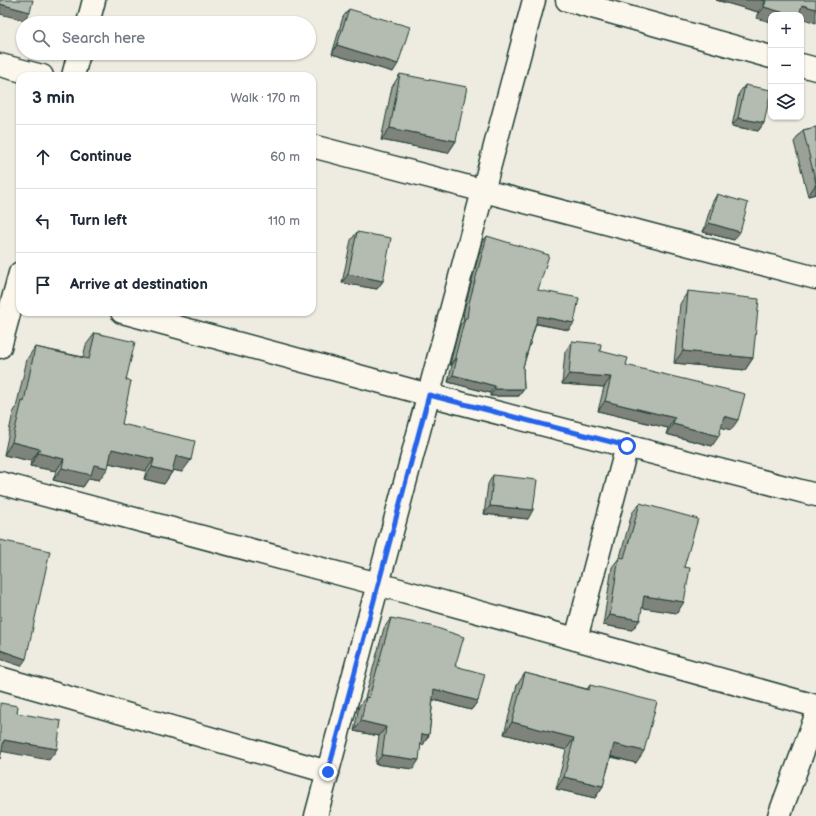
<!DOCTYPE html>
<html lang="en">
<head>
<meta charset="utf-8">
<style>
  body { margin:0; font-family:"Balsamiq Sans",sans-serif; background:#f6f6f7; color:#1f2937 }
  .controls { position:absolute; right:12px; top:12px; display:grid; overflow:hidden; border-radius:8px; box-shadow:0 1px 3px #0004 }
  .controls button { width:36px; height:36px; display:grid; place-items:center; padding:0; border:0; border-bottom:1px solid #e0e1e3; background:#fff; color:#1f2937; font:20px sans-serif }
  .stop { position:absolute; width:12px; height:12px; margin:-9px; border:3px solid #2563eb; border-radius:50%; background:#fff }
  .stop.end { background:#2563eb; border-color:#fff; box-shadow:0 1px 4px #0008 }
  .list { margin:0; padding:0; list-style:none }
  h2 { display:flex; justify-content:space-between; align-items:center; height:52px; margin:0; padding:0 16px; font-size:17px }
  h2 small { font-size:13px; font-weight:400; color:#747a83 }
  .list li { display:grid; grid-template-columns:26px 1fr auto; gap:12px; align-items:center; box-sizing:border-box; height:64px; padding:0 16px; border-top:1px solid #e0e1e3 }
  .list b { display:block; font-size:15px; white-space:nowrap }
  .list em { font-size:13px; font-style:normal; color:#747a83 }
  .icon { flex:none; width:22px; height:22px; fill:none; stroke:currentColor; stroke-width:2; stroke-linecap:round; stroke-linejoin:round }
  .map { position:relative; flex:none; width:816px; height:816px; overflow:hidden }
  .search { position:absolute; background:#fff; box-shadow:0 1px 3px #0004; left:16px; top:16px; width:300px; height:44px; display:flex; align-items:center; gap:10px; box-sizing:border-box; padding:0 14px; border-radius:22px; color:#747a83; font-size:15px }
  .panel { position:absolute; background:#fff; box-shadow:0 1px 3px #0004; left:16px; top:72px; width:300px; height:244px; border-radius:12px }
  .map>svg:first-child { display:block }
</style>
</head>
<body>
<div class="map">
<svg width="816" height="816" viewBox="0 0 816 816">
  <rect width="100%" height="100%" fill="#eeece1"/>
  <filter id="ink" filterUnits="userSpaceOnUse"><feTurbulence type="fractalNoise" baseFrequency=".025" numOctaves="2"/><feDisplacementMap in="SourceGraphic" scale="8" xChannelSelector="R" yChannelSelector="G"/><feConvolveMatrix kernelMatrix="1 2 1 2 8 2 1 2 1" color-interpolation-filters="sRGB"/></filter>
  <g filter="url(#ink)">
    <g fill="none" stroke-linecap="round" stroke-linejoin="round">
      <defs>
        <g id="minor">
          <path d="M567,0l204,57"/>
          <path d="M88,23l6,-23"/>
          <path d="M0,65l42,11"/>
          <path d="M801,65l15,4"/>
          <path d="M73,76l6,-23"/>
          <path d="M312,146l504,132"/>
          <path d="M122,312l307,83 387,100"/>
          <path d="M0,347l20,-74"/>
          <path d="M0,483l378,101 438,122"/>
          <path d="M576,639l51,-193"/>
          <path d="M0,678l328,94"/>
          <path d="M316,816l218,-816"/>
          <path d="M779,816l37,-100"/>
        </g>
      </defs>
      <use href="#minor" stroke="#1f3d34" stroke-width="25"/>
      <use href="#minor" stroke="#fbf7ec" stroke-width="22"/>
    </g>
    <g fill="#9ba197" stroke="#1f3d34">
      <path d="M716,0h100l-15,15 -45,3 2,-6z"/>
      <path d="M349,9l44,63 -61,-18 11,-37z"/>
      <path d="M400,74l56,67 -8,12 -67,-13 11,-53z"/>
      <path d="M745,85l19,38 -6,8 -26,-5 7,-33z"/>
      <path d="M816,127v67l-8,2 -14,-54 9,-12z"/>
      <path d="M717,194l17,46 -31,-8 9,-29z"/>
      <path d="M357,232l26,49 -6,8 -35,-6 9,-43z"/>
      <path d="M487,236l51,54 31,40 -33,-6 -13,43 1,22 -5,7h-29v-3l-42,-11 4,-17h-2l1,-5 9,-35 3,-3 1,-12 18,-67z"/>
      <path d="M688,291l65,67 -8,12 -71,-7 6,-59z"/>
      <path d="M95,333l31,47 -4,44 60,48 -9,-2 -1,2 -8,12 -20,-5 2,-8 -37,-8 -10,17 -10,-2 -6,9 -30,-7 3,-9 -26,-5 1,-5 -27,-6 9,-42 3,-5 11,-49 8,-12 48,10 3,-12z"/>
      <path d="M572,341l28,10 26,14 105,65 -10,-3 -9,19 -46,-12 2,-6 -70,-17 6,-24 -42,-3 3,-32z"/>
      <path d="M493,475l35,44 -44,-5 4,-30z"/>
      <path d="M640,503l44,64 -7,46 -35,-6 -10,23 -29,-5 9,-58 8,-10 12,-44z"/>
      <path d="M391,618l64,48 23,35 -7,9 -38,-10 -4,35 -6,10 -2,-1 -8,25 -38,-5 4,-28 -25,-5 5,-25 6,-8 19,-70z"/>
      <path d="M525,673l62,16 3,-4 46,78 -25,-6 -8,29 -8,12 -39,-9 10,-39 -62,-16 13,-49z"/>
    </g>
    <g fill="#7e837b" stroke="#1f3d34">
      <path d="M716,0h45l5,1 -8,11z"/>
      <path d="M0,4l30,8 -6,8 -24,-6z"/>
      <path d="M802,5l14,4v14l-15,-5v-3h-6z"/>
      <path d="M764,7l28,8h-21v7l-15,-4z"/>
      <path d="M337,45l61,19 -5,8 -61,-18z"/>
      <path d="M738,118l26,5 -6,8 -26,-5z"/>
      <path d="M390,128l66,13 -8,12 -67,-13z"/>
      <path d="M816,184v10l-8,2z"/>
      <path d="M709,223l31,9 -6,8 -31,-8z"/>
      <path d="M348,274l35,7 -6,8 -35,-6z"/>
      <path d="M538,316l36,7 -5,7 -36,-7z"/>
      <path d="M683,351l70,7 -8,12 -71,-7z"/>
      <path d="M455,358h2l-5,7h-2z"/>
      <path d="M569,374l42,3 -7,10 -42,-3z"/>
      <path d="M453,375l42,11 -5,7 -42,-11z"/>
      <path d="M495,389h29l-5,7h-29z"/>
      <path d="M605,401l70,17 -7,10 -70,-17z"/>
      <path d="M724,416l14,4 -7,10 -15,-4z"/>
      <path d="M673,424l46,12 -7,10 -46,-12z"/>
      <path d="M12,442l28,7 -9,12 -27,-6z"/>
      <path d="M112,449l42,10 -8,12 -42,-9z"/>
      <path d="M38,453l26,6 -8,12 -26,-5z"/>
      <path d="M176,456l15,4 -9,12 -14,-3z"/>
      <path d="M94,465l14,3 -9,12 -10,-2 -6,9 -30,-7 9,-12z"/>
      <path d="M152,467l20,5 -8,12 -20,-5z"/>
      <path d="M490,506l43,4 -5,9 -44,-5z"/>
      <path d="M644,596l40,6 -7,11 -41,-6z"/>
      <path d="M610,615l30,5 -8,10 -29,-5z"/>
      <path d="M0,650l26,9 -5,7 -21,-7z"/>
      <path d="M434,689l44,12 -7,9 -44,-12z"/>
      <path d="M361,721l25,6 -7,9 -25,-5z"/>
      <path d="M512,722l62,16 -8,12 -62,-16z"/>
      <path d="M422,734l7,1 -6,10 -8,-1z"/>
      <path d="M4,740l53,9 -8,11 -49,-9z"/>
      <path d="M614,744l30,7 -8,12 -30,-8z"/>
      <path d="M382,755l37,5 -6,9 -38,-5z"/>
      <path d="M564,777l39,9 -8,12 -39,-9z"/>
    </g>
    <g fill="#b4bbb0" stroke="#1f3d34">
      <path d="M0,0h33l-3,12 -30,-8z"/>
      <path d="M761,0h55v9l-14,-4 -3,10h-7l-28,-8 2,-6z"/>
      <path d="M349,9l61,18 -12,37 -61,-19z"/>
      <path d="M400,74l67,13 -11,54 -66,-13z"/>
      <path d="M745,85l26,5 -7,33 -26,-5z"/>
      <path d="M816,127v56l-13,-53z"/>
      <path d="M717,194l31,9 -8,29 -31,-9z"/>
      <path d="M357,232l34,6 -8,43 -35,-7z"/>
      <path d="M487,236l62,19 -11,35 41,8 -5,25 -36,-7 -15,51 1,22h-29v-3l-42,-11 4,-17h-2l1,-5 9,-35h2l2,-15z"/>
      <path d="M688,291l71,8 -6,59 -70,-7z"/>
      <path d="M95,333l40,9 -9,38 5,1 -9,43 73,17 -4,19 -15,-4 -4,16 -20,-5 2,-8 -42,-10 -4,19 -14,-3 -3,10 -29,-7 2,-9 -26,-6 2,-4 -28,-7 10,-41 2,1 11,-55 54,12z"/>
      <path d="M572,341l29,3 -1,7 28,7 -2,7 119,29 -7,26 -14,-4 -5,20 -46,-12 2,-6 -70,-17 6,-24 -42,-3z"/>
      <path d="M493,475l44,5 -4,30 -43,-4z"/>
      <path d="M640,503l58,16 -14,48 6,1 -6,34 -40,-6 -4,24 -30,-5 9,-58 5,1z"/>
      <path d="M0,540l50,11 -24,108 -26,-9z"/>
      <path d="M391,618l40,8 33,11 -9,29 30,8 -7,27 -44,-12 -5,46 -7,-1 -3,26 -37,-5 4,-28 -25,-6 5,-24 3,1z"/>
      <path d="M525,673l64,17 1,-5 67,17 -13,49 -30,-7 -11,42 -39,-9 10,-39 -62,-16z"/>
      <path d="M0,703l18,3 -1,7 44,8 -4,28 -53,-9 -4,19z"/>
    </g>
  </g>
  <g fill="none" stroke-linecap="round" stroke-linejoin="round" filter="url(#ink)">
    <path stroke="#2563eb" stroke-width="5" d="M328,772l101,-377 198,51"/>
  </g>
</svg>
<div class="controls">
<button>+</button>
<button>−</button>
<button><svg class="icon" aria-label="layers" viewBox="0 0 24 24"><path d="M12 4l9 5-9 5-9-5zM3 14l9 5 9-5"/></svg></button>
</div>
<div class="stop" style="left:627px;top:446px"></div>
<div class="stop end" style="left:328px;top:772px"></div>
<div class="search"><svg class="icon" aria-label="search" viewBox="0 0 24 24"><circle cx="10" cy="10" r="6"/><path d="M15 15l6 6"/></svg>Search here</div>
<section class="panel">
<h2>3 min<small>Walk · 170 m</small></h2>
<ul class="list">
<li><svg class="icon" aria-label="ahead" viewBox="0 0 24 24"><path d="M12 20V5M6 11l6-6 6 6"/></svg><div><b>Continue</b></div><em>60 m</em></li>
<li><svg class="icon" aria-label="left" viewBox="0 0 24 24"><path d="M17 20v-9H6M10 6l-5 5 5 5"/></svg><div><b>Turn left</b></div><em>110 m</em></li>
<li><svg class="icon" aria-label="arrive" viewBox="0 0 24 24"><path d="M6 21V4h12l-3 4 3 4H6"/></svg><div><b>Arrive at destination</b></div></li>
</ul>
</section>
</div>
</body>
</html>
